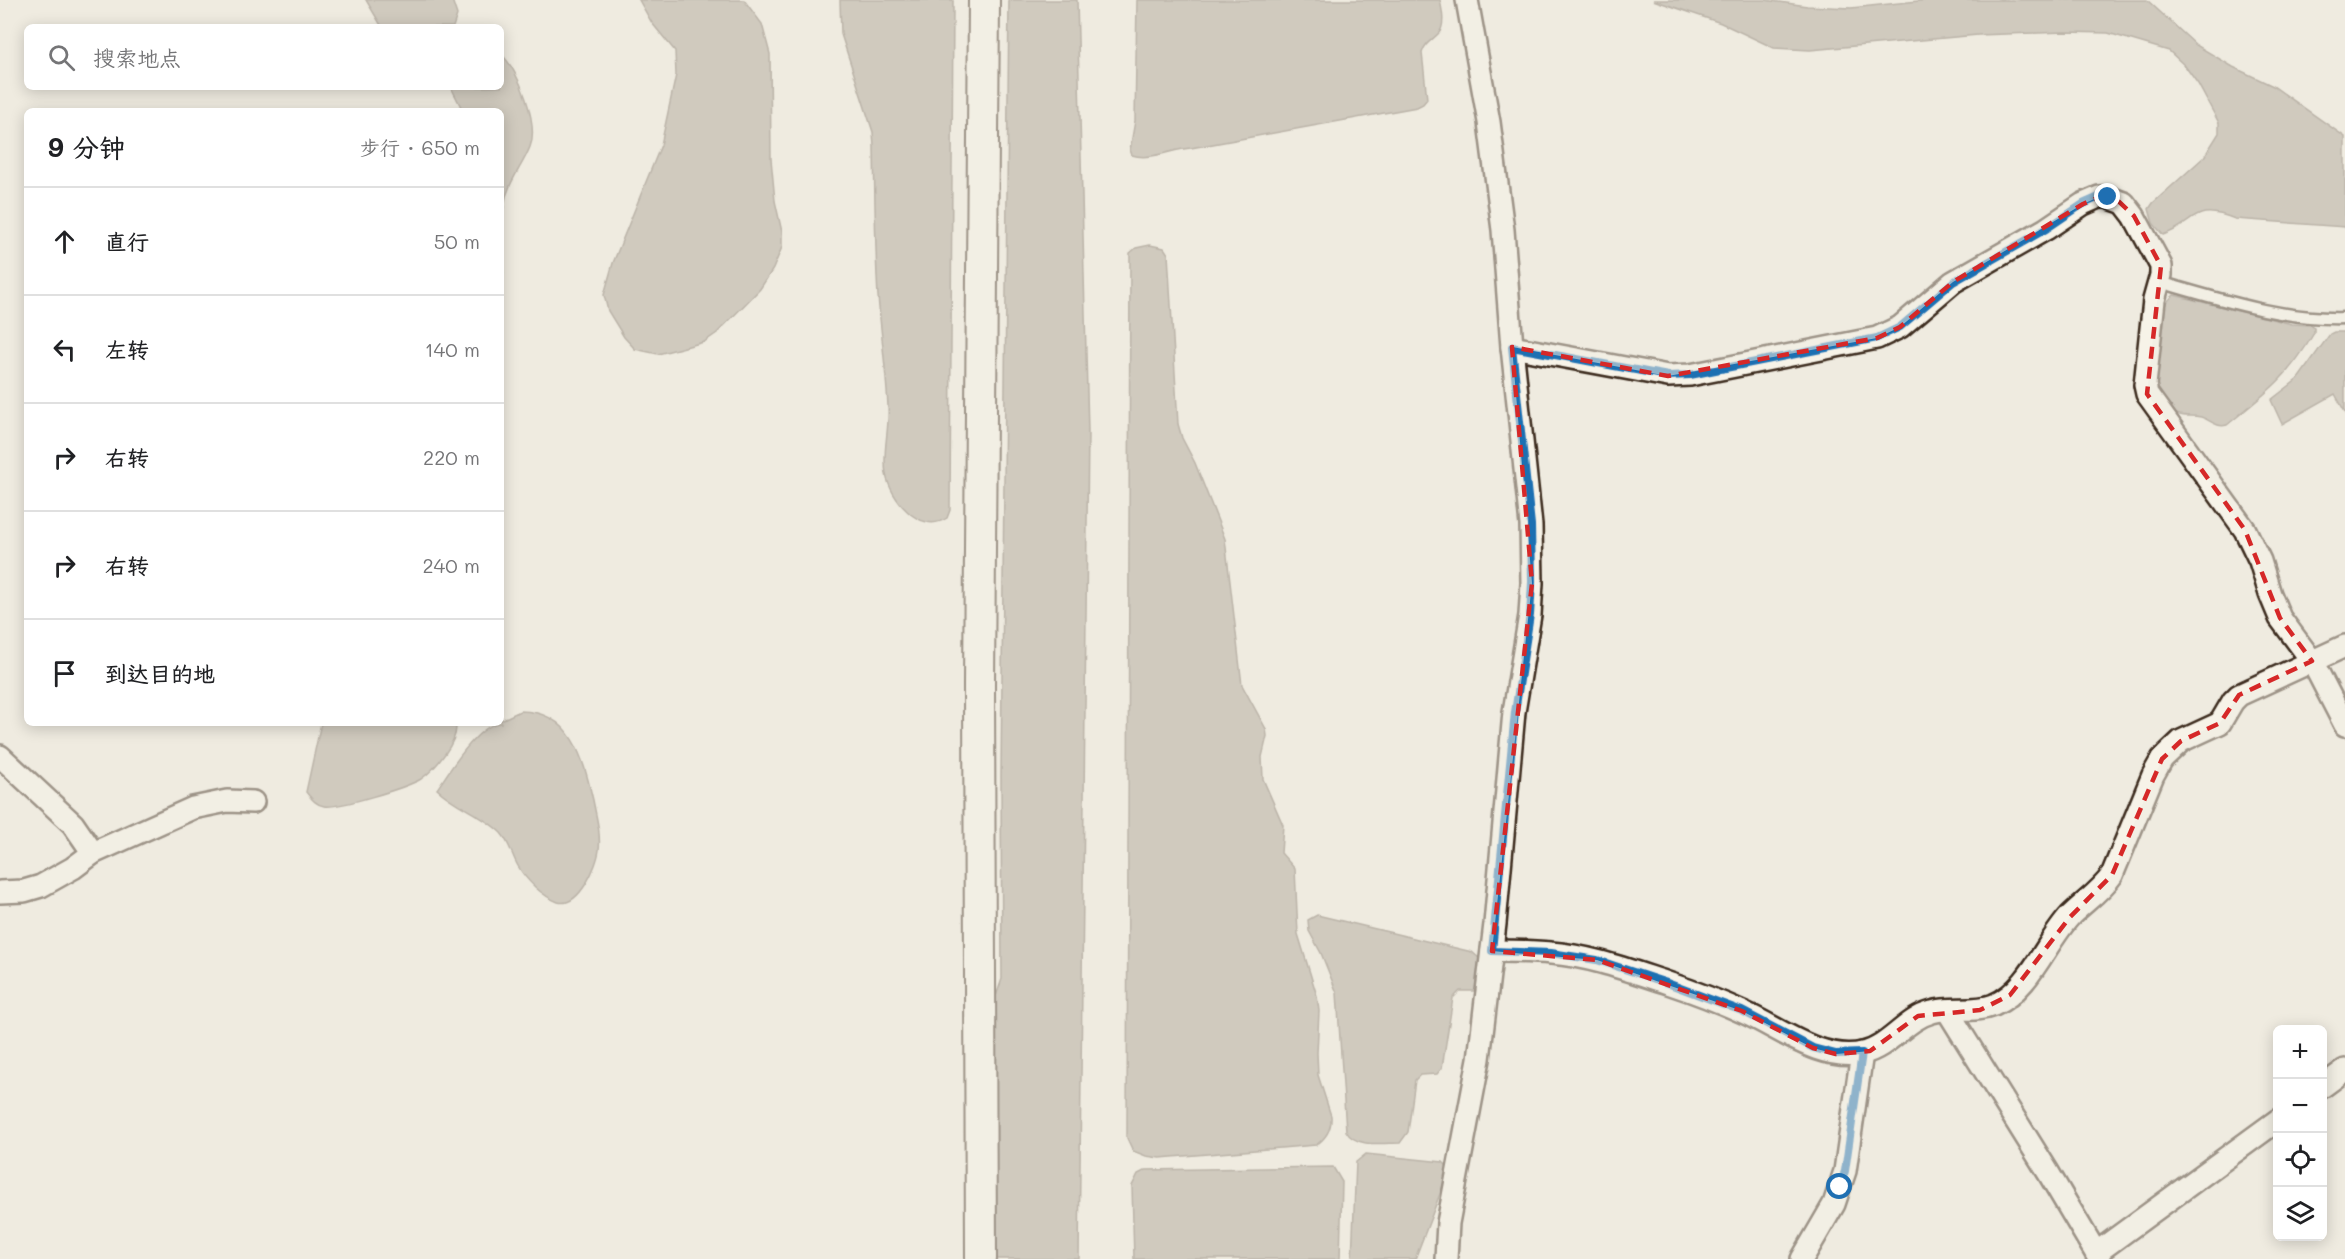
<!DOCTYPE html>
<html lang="zh">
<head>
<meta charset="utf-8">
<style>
  body { margin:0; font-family:Mali,"LXGW WenKai TC",sans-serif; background:#f2f2f2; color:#202124 }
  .controls { position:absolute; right:18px; bottom:18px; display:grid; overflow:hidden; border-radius:9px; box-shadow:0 3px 15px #0003 }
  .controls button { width:54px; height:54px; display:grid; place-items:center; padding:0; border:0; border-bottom:2px solid #e0e0e0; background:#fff; color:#202124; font:30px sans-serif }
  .stop { position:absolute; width:18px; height:18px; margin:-14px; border:4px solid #1f6fb2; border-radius:50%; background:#fff }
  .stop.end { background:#1f6fb2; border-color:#fff; box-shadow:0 2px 6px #0008 }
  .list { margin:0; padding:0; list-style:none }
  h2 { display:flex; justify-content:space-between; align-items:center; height:78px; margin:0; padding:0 24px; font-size:26px }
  h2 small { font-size:20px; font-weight:400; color:#757577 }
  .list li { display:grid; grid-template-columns:39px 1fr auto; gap:18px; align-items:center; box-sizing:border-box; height:108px; padding:0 24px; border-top:2px solid #e0e0e0 }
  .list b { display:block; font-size:22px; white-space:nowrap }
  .list em { font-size:20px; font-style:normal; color:#757577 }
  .icon { flex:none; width:33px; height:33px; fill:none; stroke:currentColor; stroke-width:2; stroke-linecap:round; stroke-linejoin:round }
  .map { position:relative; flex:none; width:2345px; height:1259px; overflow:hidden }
  .search { position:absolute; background:#fff; box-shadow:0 3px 15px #0003; left:24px; top:24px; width:480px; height:66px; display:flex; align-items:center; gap:15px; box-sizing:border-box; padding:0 21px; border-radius:9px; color:#757577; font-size:22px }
  .panel { position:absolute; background:#fff; box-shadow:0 3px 15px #0003; left:24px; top:108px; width:480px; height:618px; border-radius:9px }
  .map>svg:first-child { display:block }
</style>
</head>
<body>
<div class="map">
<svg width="2345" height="1259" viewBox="0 0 2345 1259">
  <rect width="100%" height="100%" fill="#efebe0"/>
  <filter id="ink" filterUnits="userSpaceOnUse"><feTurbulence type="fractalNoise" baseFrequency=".0167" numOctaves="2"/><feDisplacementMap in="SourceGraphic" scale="12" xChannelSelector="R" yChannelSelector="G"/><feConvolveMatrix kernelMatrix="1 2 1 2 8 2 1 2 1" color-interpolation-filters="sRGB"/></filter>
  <g filter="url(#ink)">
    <g fill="#aaa296" stroke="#7e7266" stroke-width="1.5">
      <path d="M366,0h86l5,15 -4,12h-71z"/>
      <path d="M639,0h105l18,24 8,30 1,105 4,42 7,31v15l-9,22 -13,20 -43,44 -13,9 -46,12 -23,-5 -11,-12 -16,-26 -4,-16 9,-32 48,-118 15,-70 -1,-24 -23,-28z"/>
      <path d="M840,0h113l-3,510 -3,8c-27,18 -57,-20 -61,-44 -4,-22 4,-46 2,-68 -2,-37 -7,-73 -10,-110 -3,-50 -3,-100 -4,-150l-1,-14 -32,-98z"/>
      <path d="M1009,0h68l11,431 -9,828h-87l1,-254 9,-26 -1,-203z"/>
      <path d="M1137,0h303c2,10 6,26 -2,34 -7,7 -13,9 -16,19l5,46 -4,5 -6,3 -226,41c-19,1 -41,13 -59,7l-2,-5 5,-29z"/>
      <path d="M1653,0h112l42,6 44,2 77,-8h219l49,45 37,22 40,19 72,51v90l-110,-8c-43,-17 -39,5 -72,16l-10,-12 -4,-14 4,-6 51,-46 15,-24v-10l-21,-39 -13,-18 -16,-15 -61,-18 -43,-1 -87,3 -168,15 -36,-2 -53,-25z"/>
      <path d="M501,54c18,16 38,70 29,93 -8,20 -22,35 -26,58 -3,15 -3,34 -2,50 1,11 3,21 -1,32v-176h-38l-12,-24h50z"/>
      <path d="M1150,245l14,3 4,6 10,170 4,14 13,25 30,76 17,146 24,44 1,7 -5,21 1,22 20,46 -2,28 14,16 3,65 19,62 2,15 -2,42 1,22 13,41c1,13 -5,22 -15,29l-156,13 -14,-2 -13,-5 -6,-13 3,-885 6,-5z"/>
      <path d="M2174,295l118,29 19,1 3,3v5c-25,44 -49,61 -87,92 -11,3 -16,-5 -26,-8 -13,-3 -21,3 -34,-10 -4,-3 -10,-10 -11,-15 -4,-24 -3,-82 18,-97z"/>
      <path d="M2334,332h11v80l-10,-18 -53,30 -11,-24 27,-21 32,-45z"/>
      <path d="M520,711c52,0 63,47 73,89 3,16 8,33 6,50 -2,16 -20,58 -41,52 -16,-6 -32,-22 -40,-36 -6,-11 -9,-24 -17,-33 -18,-18 -45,-26 -64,-44 12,-17 41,-66 64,-66v-3z"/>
      <path d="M321,723h134c6,16 -21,47 -34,56 -13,8 -84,30 -97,27 -8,-1 -13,-8 -18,-14z"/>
      <path d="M1317,915l155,37 8,7 -5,32h-15l-7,7 -11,70 -5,6 -17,1 -5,5 -7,52 -8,11c-17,0 -45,5 -54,-12l-9,-138 -16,-40 -12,-22 -1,-11z"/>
      <path d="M1366,1154l77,8 3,3 2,8 -33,86h-63l4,-97z"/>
      <path d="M1333,1167l9,15 -2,77h-206l-2,-73 6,-12 8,-4z"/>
    </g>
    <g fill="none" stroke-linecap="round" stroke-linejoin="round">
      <defs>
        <path id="lane" d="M2159,282c61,17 122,38 186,36"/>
        <g id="street">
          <path d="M1512,347l156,29 22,-1 187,-37 23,-11 53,-45 93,-53 37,-25 16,-7h8l17,6 10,13 27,50v9l-7,25 -9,85 2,9 98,136 15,31 10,33 10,24 32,43 33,64"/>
          <path d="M0,756l73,68 20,29"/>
          <path d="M0,892l24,-1 17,-5 32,-18 20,-15 100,-45 34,-7 26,1"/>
          <path d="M1492,951c19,0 39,0 59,2 39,3 77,17 114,29 27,9 54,19 80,31 36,16 76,49 118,40 27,-6 42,-34 69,-41 20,-6 42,1 62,-7 36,-16 51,-62 76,-89 14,-14 31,-25 42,-41l41,-100 9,-16 19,-18 39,-18 13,-22 6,-6 106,-49"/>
          <path d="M1947,1010l101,162 48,81"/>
          <path d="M2322,1087l23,-17"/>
          <path d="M1446,1259l2,-36 31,-164 16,-135 19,-212 16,-97 2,-32 -1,-58 -19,-178 -9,-117 -14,-108 -22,-122"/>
          <path d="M1802,1259l32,-55 11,-33 17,-118"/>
          <path d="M2099,1259l-3,-6 182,-133"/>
        </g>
        <path id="secondary" d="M981,1259l-2,-573 5,-686"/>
      </defs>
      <use href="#lane" stroke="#3b2a1e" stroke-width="15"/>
      <use href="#street" stroke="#3b2a1e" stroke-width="26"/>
      <use href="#secondary" stroke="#3b2a1e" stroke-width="34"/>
      <use href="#lane" stroke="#f7f3e8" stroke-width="10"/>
      <use href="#street" stroke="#f7f3e8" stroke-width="21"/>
      <use href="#secondary" stroke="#f7f3e8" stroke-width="30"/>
    </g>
  </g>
  <g fill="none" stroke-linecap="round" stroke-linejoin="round" filter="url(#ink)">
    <path stroke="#1f6fb2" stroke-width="8" d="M1840,1187l5,-16 17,-118 -26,1 -23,-6 -71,-37 -75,-28 -70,-23 -46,-7 -59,-2 23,-239 15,-97 2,-33 -1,-57 -19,-178 156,29 22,-1 187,-37 23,-11 53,-45 93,-53 37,-25 16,-7h9"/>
  </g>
  <path d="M0 0H2345V1259H0ZM2099,197l17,2 18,17 27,50 -14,128 98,136 35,88 32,43 -73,34 -19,28 -39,18 -19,18 -50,116 -42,42 -60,78 -30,15 -62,6 -48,35 -34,3 -23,-6 -71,-37 -145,-51 -105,-9 40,-368 -20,-236 156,29 209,-38 23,-11 53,-45 130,-78z" fill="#efebe0" fill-opacity=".55" fill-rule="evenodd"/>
  <path fill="none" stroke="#d62828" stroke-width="4.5" stroke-dasharray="12 8" stroke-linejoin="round" d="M2099,197l17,2 18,17 27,50 -14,128 98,136 35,88 32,43 -73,34 -19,28 -39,18 -19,18 -50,116 -42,42 -60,78 -30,15 -62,6 -48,35 -34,3 -23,-6 -71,-37 -145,-51 -105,-9 40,-368 -20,-236 156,29 209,-38 23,-11 53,-45 130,-78z"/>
</svg>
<div class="controls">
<button>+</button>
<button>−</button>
<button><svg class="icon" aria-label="locate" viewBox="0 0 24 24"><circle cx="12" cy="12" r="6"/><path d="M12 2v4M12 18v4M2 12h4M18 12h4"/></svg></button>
<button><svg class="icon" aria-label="layers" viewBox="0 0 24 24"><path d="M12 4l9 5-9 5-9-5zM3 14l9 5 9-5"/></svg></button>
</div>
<div class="stop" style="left:1840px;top:1187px"></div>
<div class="stop end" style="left:2108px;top:197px"></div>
<div class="search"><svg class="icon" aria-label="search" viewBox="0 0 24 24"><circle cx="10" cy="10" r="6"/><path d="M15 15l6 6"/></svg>搜索地点</div>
<section class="panel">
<h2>9 分钟<small>步行 · 650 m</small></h2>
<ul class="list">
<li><svg class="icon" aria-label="ahead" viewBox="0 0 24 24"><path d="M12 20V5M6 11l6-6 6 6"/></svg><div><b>直行</b></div><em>50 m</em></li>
<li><svg class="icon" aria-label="left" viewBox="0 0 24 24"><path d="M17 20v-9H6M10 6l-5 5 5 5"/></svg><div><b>左转</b></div><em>140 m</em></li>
<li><svg class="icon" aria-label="right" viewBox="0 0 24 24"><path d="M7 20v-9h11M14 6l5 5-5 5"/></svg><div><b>右转</b></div><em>220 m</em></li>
<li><svg class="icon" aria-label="right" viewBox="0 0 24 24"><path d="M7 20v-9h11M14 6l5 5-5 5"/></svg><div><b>右转</b></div><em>240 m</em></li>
<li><svg class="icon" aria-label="arrive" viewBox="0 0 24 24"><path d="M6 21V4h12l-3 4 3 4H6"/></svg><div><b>到达目的地</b></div></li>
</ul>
</section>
</div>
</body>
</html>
